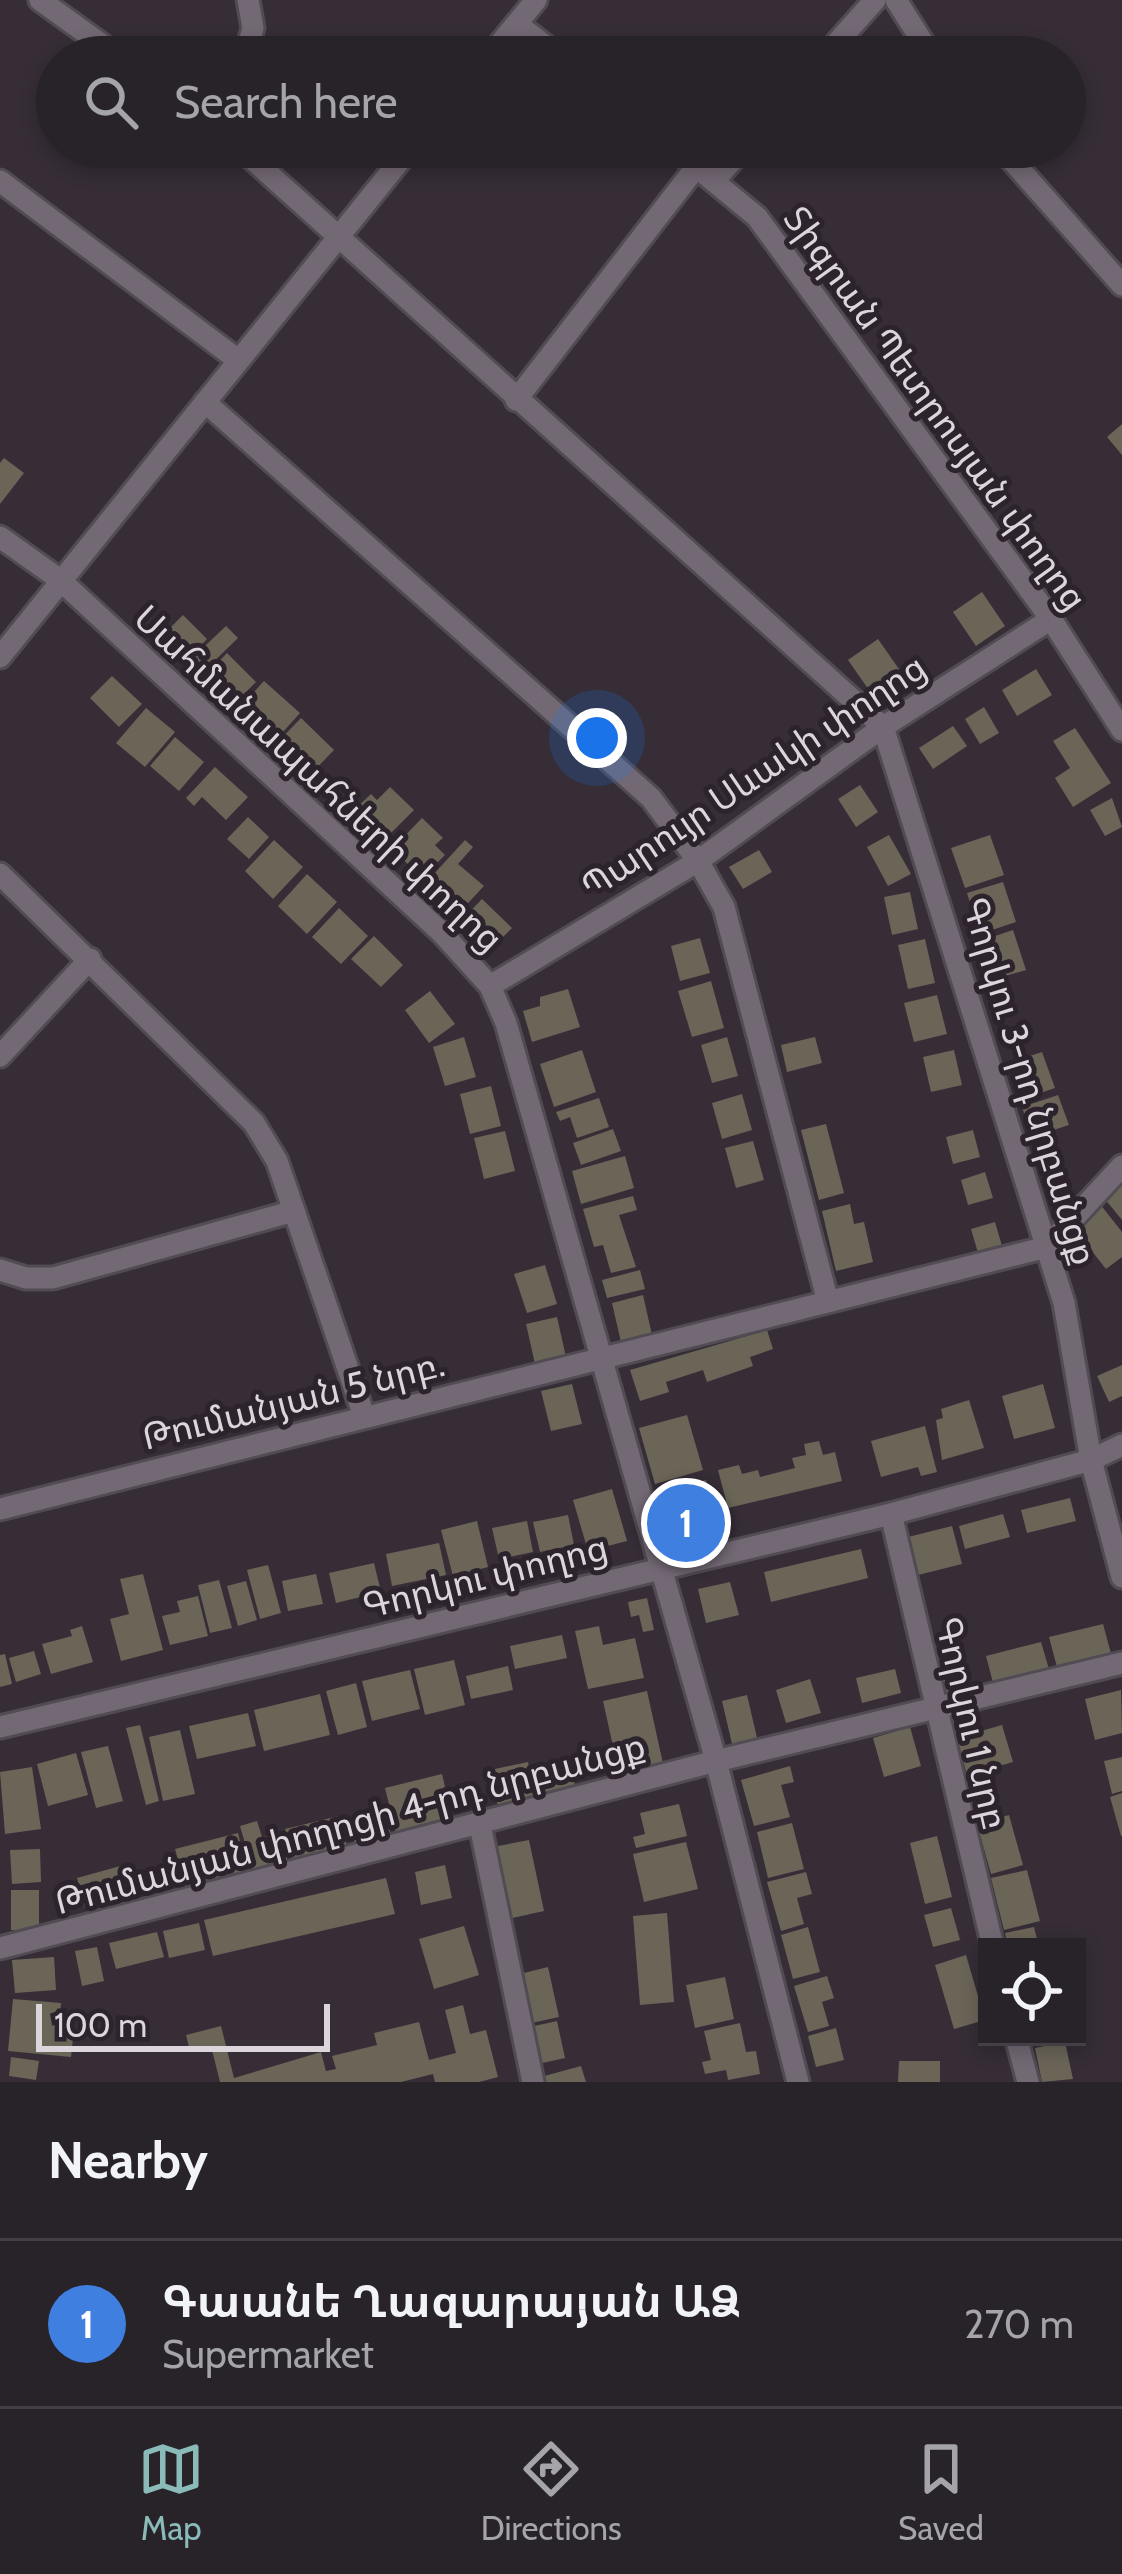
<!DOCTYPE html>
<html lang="en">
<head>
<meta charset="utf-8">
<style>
  body { margin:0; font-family:Cabin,"Noto Sans Armenian",sans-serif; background:#342f35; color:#f1f3f6 }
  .controls { position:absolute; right:36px; bottom:36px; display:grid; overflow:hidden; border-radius:0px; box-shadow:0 6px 18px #0003 }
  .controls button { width:108px; height:108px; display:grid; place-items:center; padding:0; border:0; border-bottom:3px solid #443f46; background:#282229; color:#f1f3f6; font:60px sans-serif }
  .scale { position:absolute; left:36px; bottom:30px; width:294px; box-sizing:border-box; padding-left:12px; border:6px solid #dcd6dc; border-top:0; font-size:33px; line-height:42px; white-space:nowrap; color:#dcd6dc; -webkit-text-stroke:9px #2c232d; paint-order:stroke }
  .you { position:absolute; left:597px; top:738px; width:42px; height:42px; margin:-30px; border:9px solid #fff; border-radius:50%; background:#1a73e8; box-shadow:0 0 0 18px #1a73e833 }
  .badge { display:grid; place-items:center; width:78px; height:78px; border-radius:50%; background:#8bbbb9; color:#fff; font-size:39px; font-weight:700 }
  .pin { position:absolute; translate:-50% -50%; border:6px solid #fff; box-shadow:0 3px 12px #0006 }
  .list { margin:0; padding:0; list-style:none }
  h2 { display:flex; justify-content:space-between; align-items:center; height:156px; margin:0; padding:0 48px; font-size:51px }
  h2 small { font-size:39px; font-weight:400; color:#a5a4a8 }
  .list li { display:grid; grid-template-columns:78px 1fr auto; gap:36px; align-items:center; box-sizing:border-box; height:168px; padding:0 48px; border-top:3px solid #443f46 }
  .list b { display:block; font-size:45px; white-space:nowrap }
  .list p { margin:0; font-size:39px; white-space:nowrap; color:#a5a4a8 }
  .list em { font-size:39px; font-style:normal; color:#a5a4a8 }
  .icon { flex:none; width:66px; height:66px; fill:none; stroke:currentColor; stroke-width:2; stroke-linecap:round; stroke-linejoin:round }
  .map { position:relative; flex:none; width:1122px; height:2082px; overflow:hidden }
  .search { position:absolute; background:#282229; box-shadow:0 6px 18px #0003; left:36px; right:36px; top:36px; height:132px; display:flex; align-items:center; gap:30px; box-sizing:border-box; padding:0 42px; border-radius:66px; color:#a5a4a8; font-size:45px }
  .sheet { height:324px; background:#282229 }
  nav { display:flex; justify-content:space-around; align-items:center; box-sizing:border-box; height:168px; border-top:3px solid #443f46; background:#282229; font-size:33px; color:#a5a4a8 }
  nav a { display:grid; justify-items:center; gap:6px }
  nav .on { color:#8bbbb9 }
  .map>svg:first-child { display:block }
</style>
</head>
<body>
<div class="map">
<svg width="1122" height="2082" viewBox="0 0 1122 2082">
  <rect width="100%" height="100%" fill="#362d37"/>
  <g fill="#6b6558">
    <path d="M1122,424v31l-15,-18z"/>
    <path d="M4,458l20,15 -24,31v-41z"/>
    <path d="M982,592l23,34 -29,20 -23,-34z"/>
    <path d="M183,615l24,24 -22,23 -25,-24z"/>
    <path d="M226,626l12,12 -38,37 -12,-13z"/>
    <path d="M878,639l30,43 -30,21 -30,-43z"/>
    <path d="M227,653l29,29 -22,22 -29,-28z"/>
    <path d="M1036,669l16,26 -35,21 -15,-26z"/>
    <path d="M112,676l30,28 -23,23 -29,-29z"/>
    <path d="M264,681l36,32 -26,29 -37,-31z"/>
    <path d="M984,707l15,26 -19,11 -15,-25z"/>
    <path d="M146,708l29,24 -30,35 -29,-24z"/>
    <path d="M301,718l33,32 -26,27 -33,-32z"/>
    <path d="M953,726l14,20 -34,23 -14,-21z"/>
    <path d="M1075,728l36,55 -38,24 -18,-29 15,-10 -17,-27z"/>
    <path d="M175,737l29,25 -25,29 -29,-25z"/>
    <path d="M215,767l33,30 -22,23 -24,-23 -8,9 -8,-8z"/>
    <path d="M860,785l18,27 -22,15 -18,-28z"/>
    <path d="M390,787l24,23 -35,35 -30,-30 22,-21 6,6z"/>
    <path d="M1112,798l10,29 -17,9 -15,-26z"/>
    <path d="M248,817l21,20 -20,22 -22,-20z"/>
    <path d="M422,818l21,20 -8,7 10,10 -23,23 -30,-29z"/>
    <path d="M889,835l22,39 -23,12 -21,-39z"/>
    <path d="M990,835l14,40 -39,13 -14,-40z"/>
    <path d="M274,840l29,27 -30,32 -28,-28z"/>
    <path d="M465,840l8,7 -15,17 26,22 -30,32 -33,-30z"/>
    <path d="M759,850l13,22 -29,17 -14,-22z"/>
    <path d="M307,874l30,28 -30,32 -29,-28z"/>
    <path d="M1003,882l13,40 -36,12 -13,-41z"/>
    <path d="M910,892l8,37 -26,6 -8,-38z"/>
    <path d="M482,899l30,29 -23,23 -29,-29z"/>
    <path d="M339,908l29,28 -27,28 -29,-27z"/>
    <path d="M1013,930l13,40 -31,9 -12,-39z"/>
    <path d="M374,936l29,29 -22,22 -30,-28z"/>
    <path d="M700,938l10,35 -30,8 -9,-35z"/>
    <path d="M925,939l10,44 -27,6 -10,-44z"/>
    <path d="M711,981l13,47 -32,9 -14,-46z"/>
    <path d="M568,989l12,38 -48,15 -9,-31 17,-5v-9z"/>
    <path d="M430,991l25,33 -26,19 -24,-33z"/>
    <path d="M937,995l10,39 -33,8 -10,-39z"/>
    <path d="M464,1037l12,40 -31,9 -12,-39z"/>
    <path d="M727,1037l11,39 -26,7 -11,-38z"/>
    <path d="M815,1037l7,26 -35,9 -6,-27z"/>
    <path d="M582,1050l14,42 -42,15 -14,-43z"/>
    <path d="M954,1050l8,35 -31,7 -8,-35z"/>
    <path d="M1042,1052l13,36 -32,11 -12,-37z"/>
    <path d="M491,1086l10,40 -31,8 -10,-40z"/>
    <path d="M742,1094l10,36 -30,9 -10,-36z"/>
    <path d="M1058,1095l11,30 -37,12 -10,-30z"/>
    <path d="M599,1098l10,29 -32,11 -7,-21 -10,4 -4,-9z"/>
    <path d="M826,1124l18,69 -25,7 -18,-70z"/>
    <path d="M613,1129l8,22 -40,14 -8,-22z"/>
    <path d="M973,1130l7,27 -27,7 -7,-27z"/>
    <path d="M505,1131l10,40 -31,8 -10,-41z"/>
    <path d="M753,1141l11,39 -28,8 -11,-40z"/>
    <path d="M625,1156l9,32 -53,16 -9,-33z"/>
    <path d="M985,1172l8,26 -25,7 -7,-25z"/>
    <path d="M1122,1183v37l-18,-22z"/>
    <path d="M633,1196l4,14 -18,5 17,52 -25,6 -8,-28 -9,2 -11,-38z"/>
    <path d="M850,1204l4,20 10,-2 9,40 -37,9 -14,-60z"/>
    <path d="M1100,1204l22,28v25l-16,12 -34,-43z"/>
    <path d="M995,1222l7,24 -24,7 -7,-24z"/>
    <path d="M545,1265l12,39 -30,9 -13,-39z"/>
    <path d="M640,1270l5,19 -38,9 -5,-18z"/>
    <path d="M643,1295l9,40 -31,7 -9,-39z"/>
    <path d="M557,1317l9,40 -31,7 -9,-40z"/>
    <path d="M767,1330l6,19 -23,8 3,9 -46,16 -4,-12 -37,12 3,10 -29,9 -10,-31z"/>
    <path d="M1122,1365v31l-13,6 -12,-26z"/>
    <path d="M572,1384l10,40 -31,7 -10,-40z"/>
    <path d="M1043,1384l12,44 -41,11 -12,-43z"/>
    <path d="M969,1400l15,48 -42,12 -6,-40 7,-2 -2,-9z"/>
    <path d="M687,1415l16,55 -48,14 -16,-56z"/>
    <path d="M925,1426l12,46 -16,4 -3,-9 -37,10 -10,-36z"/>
    <path d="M819,1441l4,14 12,-3 7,29 -114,27 -10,-38 21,-5 3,9 16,-4 2,7 35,-9 -3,-10 14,-3 -2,-11z"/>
    <path d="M706,1480l11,41 -45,12 -10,-41z"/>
    <path d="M612,1489l15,52 -39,10 -15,-51z"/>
    <path d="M1070,1498l6,23 -49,12 -6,-23z"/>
    <path d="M1003,1514l7,23 -45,12 -6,-23z"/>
    <path d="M568,1515l6,30 -34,7 -7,-30z"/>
    <path d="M477,1521l11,46 -35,9 -12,-46z"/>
    <path d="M527,1521l6,31 -34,7 -7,-31z"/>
    <path d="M952,1526l10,38 -44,11 -10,-38z"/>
    <path d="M439,1543l7,32 -54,11 -6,-32z"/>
    <path d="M861,1549l7,29 -97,24 -7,-30z"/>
    <path d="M374,1563l7,29 -45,11 -7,-30z"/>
    <path d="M268,1565l13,48 -21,6 -13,-49z"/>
    <path d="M143,1574l20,76 -42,11 -11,-42 19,-5 -9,-35z"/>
    <path d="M316,1574l7,30 -35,7 -6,-30z"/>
    <path d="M219,1580l13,48 -22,5 -12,-48z"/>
    <path d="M246,1581l11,39 -19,6 -11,-40z"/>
    <path d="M730,1582l9,33 -33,8 -8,-34z"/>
    <path d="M198,1596l10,40 -38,9 -8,-29 18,-4 -3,-11z"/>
    <path d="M647,1598l7,32 -11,2 -4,-17 -8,2 -3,-15z"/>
    <path d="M1103,1624l9,33 -54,14 -9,-34z"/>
    <path d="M82,1626l11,36 -42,12 -9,-30 30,-8 -2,-6z"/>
    <path d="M599,1626l4,19 32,-7 9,40 -56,11 -13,-58z"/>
    <path d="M562,1635l5,23 -52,11 -5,-23z"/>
    <path d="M1041,1642l8,27 -56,14 -7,-27z"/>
    <path d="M34,1651l7,23 -25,8 -7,-24z"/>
    <path d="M5,1654l7,30 -12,3v-32z"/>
    <path d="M454,1660l11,45 -40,10 -11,-46z"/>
    <path d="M966,1663l7,31 -37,8 -6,-31z"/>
    <path d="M508,1666l5,24 -42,9 -5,-23z"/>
    <path d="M895,1669l6,24 -39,10 -6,-25z"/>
    <path d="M410,1670l10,39 -48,12 -10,-40z"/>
    <path d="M810,1679l11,34 -35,10 -10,-33z"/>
    <path d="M356,1683l11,44 -29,8 -12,-44z"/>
    <path d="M1121,1690l1,43 -27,7 -10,-41z"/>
    <path d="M647,1691l17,77 -44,10 -17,-77z"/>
    <path d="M320,1694l10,41 -66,16 -10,-41z"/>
    <path d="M747,1695l11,47 -25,6 -11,-47z"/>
    <path d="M248,1713l8,33 -59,13 -8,-33z"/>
    <path d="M140,1725l19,76 -13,4 -20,-77z"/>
    <path d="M1002,1725l11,37 -46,13 -10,-37z"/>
    <path d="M910,1727l11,39 -37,11 -11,-39z"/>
    <path d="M180,1730l15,64 -32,7 -14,-64z"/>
    <path d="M108,1746l15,55 -27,7 -15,-56z"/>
    <path d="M76,1753l12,42 -40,11 -11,-42z"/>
    <path d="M1122,1757v34l-10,3 -8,-33z"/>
    <path d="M568,1758l8,31 -35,8 -7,-31z"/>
    <path d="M528,1762l9,41 -38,8 -9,-41z"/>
    <path d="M790,1766l4,16 -13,3 9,32 -36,9 -13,-46z"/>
    <path d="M32,1767l9,62 -36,5 -5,-62z"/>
    <path d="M442,1774l11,46 -57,13 -11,-45z"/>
    <path d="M1122,1793v43h-1l-11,-39z"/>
    <path d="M679,1804l8,32 -51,12 -3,-11 12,-3 -5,-21z"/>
    <path d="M385,1812l6,23 -36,10 -6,-24z"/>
    <path d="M1009,1815l14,50 -32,9 -14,-50z"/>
    <path d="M339,1816l8,30 -55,14 -7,-31z"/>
    <path d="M257,1821l5,16 18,-4 8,28 -35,10 -13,-45z"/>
    <path d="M792,1823l12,46 -36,9 -11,-46z"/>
    <path d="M238,1833l9,37 -62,16 -10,-37z"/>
    <path d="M937,1836l15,61 -27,7 -15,-61z"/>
    <path d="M529,1840l15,71 -41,9 -15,-72z"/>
    <path d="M686,1842l12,47 -54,13 -11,-48z"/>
    <path d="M40,1849l1,33 -29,2 -2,-34z"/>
    <path d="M124,1865l8,31 -47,12 -8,-30z"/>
    <path d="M445,1865l7,33 -31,7 -6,-33z"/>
    <path d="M1027,1870l13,51 -36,9 -13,-52z"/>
    <path d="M806,1872l6,22 -15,4 7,26 -23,7 -14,-49z"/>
    <path d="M386,1878l9,36 -182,42 -9,-36z"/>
    <path d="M11,1890h28v41l-28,-1z"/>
    <path d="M951,1908l9,32 -27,7 -9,-32z"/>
    <path d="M667,1913l7,89 -34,3 -7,-89z"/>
    <path d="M199,1923l6,27 -36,8 -6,-27z"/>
    <path d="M464,1926l15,49 -45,14 -15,-50z"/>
    <path d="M808,1927l12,45 -27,7 -12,-44z"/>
    <path d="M1034,1927l5,20h-31l-3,-14z"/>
    <path d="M157,1932l7,25 -48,12 -7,-26z"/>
    <path d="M97,1947l7,34 -22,5 -7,-35z"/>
    <path d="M966,1955l19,65 -31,9 -19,-64z"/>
    <path d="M54,1957l2,33 -41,3 -3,-33z"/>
    <path d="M548,1967l11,50 -32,7 -11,-49z"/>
    <path d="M827,1976l7,22 -12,4 7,24 -21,6 -14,-46z"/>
    <path d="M725,1977l9,42 -39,9 -9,-43z"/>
    <path d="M13,1999l48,4 -2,24 15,2 -3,28 -63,-6z"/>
    <path d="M463,2005l7,29 16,-4 12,47 -19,5h-44l-2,-8 -32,8h-181l-9,-36 -21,5 -4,-16 35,-9 13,52 87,-26 5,19 10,-2 -4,-13 45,-11 -3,-12 45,-11 10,38 27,-7 -11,-43z"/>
    <path d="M557,2021l8,37 -32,7 -8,-37z"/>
    <path d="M740,2023l6,29 10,-1 4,23 -32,6 -2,-10 -21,4 -3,-12 9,-2 -7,-29z"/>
    <path d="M836,2028l8,32 -28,7 -8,-31z"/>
    <path d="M1065,2042l8,37 -31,3 -7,-34z"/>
    <path d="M11,2057l28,4 -3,19 -27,-4z"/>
    <path d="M899,2061h41v21h-42z"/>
    <path d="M581,2066l5,16h-48l-1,-4z"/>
  </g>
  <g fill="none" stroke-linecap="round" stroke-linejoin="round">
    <defs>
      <g id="minor">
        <path d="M40,0l79,57"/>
        <path d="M896,0l36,57"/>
        <path d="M517,24l43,33"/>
        <path d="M245,57l8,-29 -5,-28"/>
        <path d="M489,57l47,-57"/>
        <path d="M824,57l51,-57"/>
        <path d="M239,147l644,580 181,576 27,157 31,117"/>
        <path d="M672,147l85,70 294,402 71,111"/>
        <path d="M1000,147l122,138"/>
        <path d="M0,181l238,179"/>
        <path d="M714,181l30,-34"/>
        <path d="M516,400l181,-234"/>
        <path d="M205,402l446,396 47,63 26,46 103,391"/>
        <path d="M0,537l59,42 383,354 48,53 16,37 210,738 82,321"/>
        <path d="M0,657l411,-510"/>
        <path d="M0,874l254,249 23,38 87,255"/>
        <path d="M490,986l208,-125 185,-134 168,-108"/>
        <path d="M0,1056l90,-97"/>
        <path d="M0,1270l26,8h27l241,-67"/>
        <path d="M0,1509l1047,-262 75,-81"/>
        <path d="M891,1514l102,433"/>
        <path d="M0,1727l891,-213 200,-54 31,-15"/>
        <path d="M480,1825l53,257"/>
        <path d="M0,1948l716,-187 406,-98"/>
        <path d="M1016,2037l12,45"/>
      </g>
    </defs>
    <use href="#minor" stroke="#524b53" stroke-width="27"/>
    <use href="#minor" stroke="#736975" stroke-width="21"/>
  </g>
  <g text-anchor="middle" stroke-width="10" stroke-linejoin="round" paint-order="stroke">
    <g font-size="36" fill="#dcd6dc" stroke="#2c232d">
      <text transform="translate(936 408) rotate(54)" y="13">Տիգրան Պետրոսյան փողոց</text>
      <text transform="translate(753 776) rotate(-34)" y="13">Պարույր Սևակի փողոց</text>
      <text transform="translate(319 778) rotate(43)" y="13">Սահմանապահների փողոց</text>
      <text transform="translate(1030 1081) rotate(73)" y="13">Գորկու 3-րդ նրբանցք</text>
      <text transform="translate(293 1400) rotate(-14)" y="13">Թումանյան 5 նրբ.</text>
      <text transform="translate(485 1576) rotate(-14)" y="13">Գորկու փողոց</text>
      <text transform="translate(972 1723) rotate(77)" y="13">Գորկու 1 նրբ</text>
      <text transform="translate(350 1823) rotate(-15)" y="13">Թումանյան փողոցի 4-րդ նրբանցք</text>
    </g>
  </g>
</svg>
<div class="controls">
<button><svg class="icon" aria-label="locate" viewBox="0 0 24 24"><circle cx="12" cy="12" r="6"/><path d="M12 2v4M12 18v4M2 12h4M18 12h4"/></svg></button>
</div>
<div class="scale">100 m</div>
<div class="you"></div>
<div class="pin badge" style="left:686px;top:1523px;background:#3f7fe0">1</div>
<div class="search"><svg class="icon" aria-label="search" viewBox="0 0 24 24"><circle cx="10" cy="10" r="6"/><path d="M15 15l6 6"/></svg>Search here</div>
</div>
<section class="sheet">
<h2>Nearby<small></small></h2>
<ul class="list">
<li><span class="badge" style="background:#3f7fe0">1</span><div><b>Գաանե Ղազարայան ԱՁ</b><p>Supermarket</p></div><em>270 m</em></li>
</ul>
</section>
<nav>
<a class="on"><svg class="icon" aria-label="map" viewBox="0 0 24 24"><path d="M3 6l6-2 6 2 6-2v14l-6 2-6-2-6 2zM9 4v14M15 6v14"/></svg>Map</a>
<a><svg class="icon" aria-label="directions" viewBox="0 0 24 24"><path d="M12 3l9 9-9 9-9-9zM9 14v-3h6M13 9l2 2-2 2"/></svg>Directions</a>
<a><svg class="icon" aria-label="saved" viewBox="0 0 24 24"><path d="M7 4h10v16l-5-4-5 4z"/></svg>Saved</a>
</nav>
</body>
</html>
